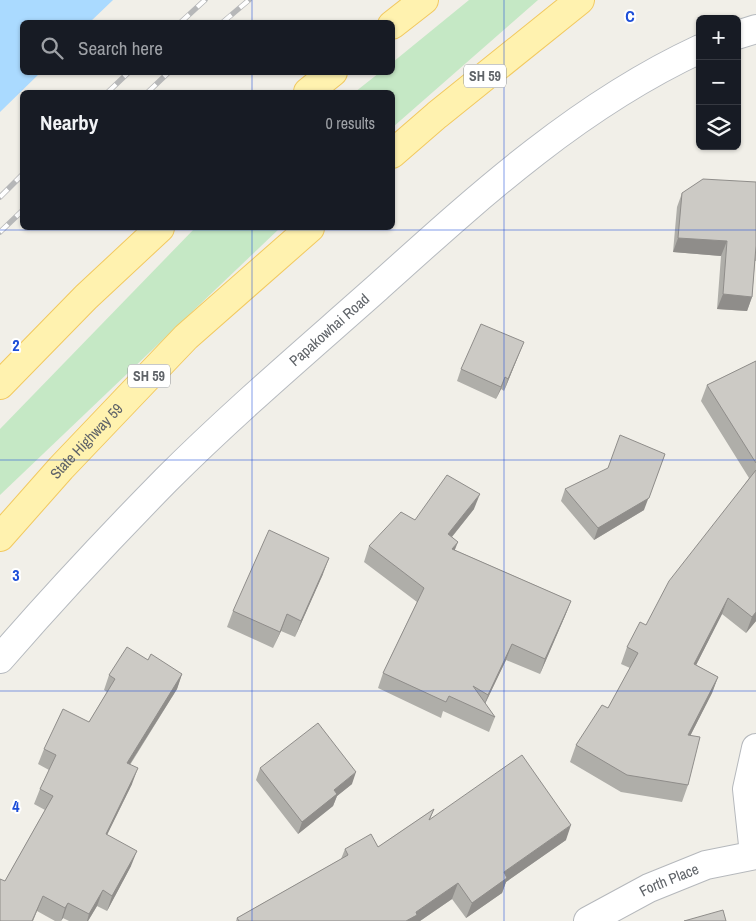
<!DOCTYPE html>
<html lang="en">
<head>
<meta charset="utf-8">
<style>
  body { margin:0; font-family:"Archivo Narrow",sans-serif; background:#20242c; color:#f1f3f6 }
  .controls { position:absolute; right:15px; top:15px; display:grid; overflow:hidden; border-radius:8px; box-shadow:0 1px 4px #0004 }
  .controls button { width:45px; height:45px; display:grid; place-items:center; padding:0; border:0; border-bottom:1px solid #363941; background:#171b24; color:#f1f3f6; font:25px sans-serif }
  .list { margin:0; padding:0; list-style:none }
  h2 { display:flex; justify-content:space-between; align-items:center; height:65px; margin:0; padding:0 20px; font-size:21px }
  h2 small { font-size:16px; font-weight:400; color:#9ea1a6 }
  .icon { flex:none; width:28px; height:28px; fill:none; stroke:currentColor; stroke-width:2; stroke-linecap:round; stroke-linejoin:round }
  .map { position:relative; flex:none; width:756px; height:921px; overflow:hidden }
  .search { position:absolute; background:#171b24; box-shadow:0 1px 4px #0004; left:20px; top:20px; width:375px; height:55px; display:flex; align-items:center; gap:12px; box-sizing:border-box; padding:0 18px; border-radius:8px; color:#9ea1a6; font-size:19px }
  .panel { position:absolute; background:#171b24; box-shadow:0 1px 4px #0004; left:20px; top:90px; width:375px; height:140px; border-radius:8px }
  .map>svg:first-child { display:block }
</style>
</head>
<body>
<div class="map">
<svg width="756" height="921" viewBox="0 0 756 921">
  <rect width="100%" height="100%" fill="#f1efe8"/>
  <g fill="#c5e8c5">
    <path d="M469,0h69l-145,127 -1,-35h-37l24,-19 13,-1 1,-10z"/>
    <path d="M195,228h85l-280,267v-66z"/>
  </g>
  <path fill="#aadaff" d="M0,0h113l-23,22h-68v50l18,1 -40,39z"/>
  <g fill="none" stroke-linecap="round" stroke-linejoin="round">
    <defs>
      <g id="street">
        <path d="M754,854l-7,-65 9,-41"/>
        <path id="s1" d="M588,921l61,-33 57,-23 50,-10"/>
      </g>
      <g id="secondary">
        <path d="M737,35l19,-6"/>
        <path id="s2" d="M0,659c53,-61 109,-121 166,-179 67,-67 140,-129 211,-192 100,-90 200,-182 323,-239"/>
      </g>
      <g id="primary">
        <path d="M392,25l32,-25"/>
        <path d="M308,92l25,-20"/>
        <path d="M392,154l45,-39 143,-115"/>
        <path d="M0,385l86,-88 74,-69"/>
        <path id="s3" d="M0,537l61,-69 125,-131 124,-109"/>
      </g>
    </defs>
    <use href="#street" stroke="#b5b8bc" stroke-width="30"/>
    <use href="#secondary" stroke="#b6babf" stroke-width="30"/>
    <use href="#primary" stroke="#f2c960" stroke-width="30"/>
    <use href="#street" stroke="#fff" stroke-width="28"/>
    <use href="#secondary" stroke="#fff" stroke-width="28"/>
    <use href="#primary" stroke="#fff2af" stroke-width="28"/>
    <defs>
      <g id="rail">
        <path d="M181,22l24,-22"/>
        <path d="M223,22l26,-22"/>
        <path d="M108,92l21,-20"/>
        <path d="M148,92l21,-20"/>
        <path d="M0,197l22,-22"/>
        <path d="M0,232l22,-21"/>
      </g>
    </defs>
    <use href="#rail" stroke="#b6b7b8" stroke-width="5.5"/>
    <use href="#rail" stroke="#fff" stroke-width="4" stroke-dasharray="11" stroke-linecap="butt"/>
  </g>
  <g fill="#afaea9">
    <path d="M756,182v79h-1l-3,36 -5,14 -30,-2 4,-53 -48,-4 4,-45 5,-14z"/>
    <path d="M524,342l-20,49 -3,-2 -5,10 -39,-18 4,-12z"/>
    <path d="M756,361v260l-10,12 -24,-19 -26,51 22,12 -6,16 -22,43 -2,49 -6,17 -61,-10 -51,-30 6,-17 32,-37 22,-40 -9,-4 6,-17 19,-22 103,-147 -48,-77 6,-16z"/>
    <path d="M565,489l79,21 -50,30 -33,-39z"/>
    <path d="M474,509l-22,28 3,13 116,51 -6,15 -25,58 -34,-14 -21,44 10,13 -6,15 -46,-21 -2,7 -63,-30 5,-15 34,-71 -53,-40 5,-16 46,-26z"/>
    <path d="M323,574l-28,63 -14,-6 -8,17 -46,-21 6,-16z"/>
    <path d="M148,660l34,14 -5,15 -47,76 2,19 -25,51 24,31 -24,45 -10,-5 -9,15h-19l-6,-3 -2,3h-6l-18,-10 -32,-30 40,-71 -11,-6 6,-15 9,-19 -11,-6 6,-15 45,-27 18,-30 -3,-2 5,-15z"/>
    <path d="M260,768l92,16 -15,12 -4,10 -35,28 -42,-54z"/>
    <path d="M434,809l-4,10 136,21 -60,42 -4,11 -36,25 -14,-19 -32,22h-184l1,-3 104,-59 4,-10 33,-2z"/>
  </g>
  <g fill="#8f8d8a">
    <path d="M678,238l49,3 -6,15 -48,-4z"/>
    <path d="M723,294l29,3 -5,14 -30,-2z"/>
    <path d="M524,342l-5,12 -15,37 4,-12z"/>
    <path d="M505,377l-4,12 -5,10 5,-12z"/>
    <path d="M665,454l-21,56 -50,30 4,-12z"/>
    <path d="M480,494l-6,15 -32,40 6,-15z"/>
    <path d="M458,542l-6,15v-8z"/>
    <path d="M329,558l-6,16 -28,63 6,-16z"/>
    <path d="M728,598l-6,16 -34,67 6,-17z"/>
    <path d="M571,601l-6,15 -25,58 5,-15z"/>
    <path d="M756,612v9l-10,12 6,-16z"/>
    <path d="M287,614l-6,17 -8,17 7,-16z"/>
    <path d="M512,644l-6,16 -24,50 6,-15z"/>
    <path d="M182,674l-5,15 -56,89 6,-15z"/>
    <path d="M718,677l-6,16 -30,59 6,-17z"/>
    <path d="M138,768l-6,16 -32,65 6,-15z"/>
    <path d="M356,772l-4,12 -15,12 -4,10 -35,28 4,-12 32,-32z"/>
    <path d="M571,825l-5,15 -60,42 -4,11 -36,25 6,-15 32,-31z"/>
    <path d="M137,851l-6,15 -24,45 5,-15z"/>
    <path d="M458,883l-6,16 -32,22h-14l10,-9z"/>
    <path d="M103,890l-6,16 -9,15h-1l2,-7z"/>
    <path d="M43,896l-10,25h-1z"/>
    <path d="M68,903l-5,15 -2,3 4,-13z"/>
  </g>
  <g fill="#cccac5" stroke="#8f8d8a">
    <path d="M703,179l53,3v64l-4,51 -29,-3 4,-53 -49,-3 4,-45z"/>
    <path d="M481,324l43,18 -16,37 -3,-2 -4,10 -40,-18z"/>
    <path d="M756,361v102l-49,-78z"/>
    <path d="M620,435l45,19 -16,44 -51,30 -33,-39 43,-21z"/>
    <path d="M756,470v142l-4,5 -24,-19 -34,66 24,13 -30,58 12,2 -12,48 -61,-10 -51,-30 26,-40 6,3 30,-55 -11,-6 13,-25 6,3 23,-44z"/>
    <path d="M447,475l33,19 -32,40 10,8 -6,7 119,52 -26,58 -33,-15 -24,51 -15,-9 22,31 -46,-21 -3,6 -63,-29 41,-85 -55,-42 32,-34 14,8z"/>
    <path d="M269,530l60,28 -28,63 -14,-7 -7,18 -47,-21z"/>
    <path d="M127,647l21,13 3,-6 31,20 -55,89 11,5 -32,66 31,17 -25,45 -9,-6 -14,24 -21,-11 -3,5 -22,-12 -11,25h-32v-42l5,2 48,-85 -13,-7 16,-34 -12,-6 19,-40 26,13 26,-43 -6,-4z"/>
    <path d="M318,723l38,49 -22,18 3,4 -35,28 -42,-54z"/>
    <path d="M522,755l49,70 -67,47 3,6 -35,25 -14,-20 -42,29 1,3 -11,6h-167l-2,-3 111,-63 -3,-6 26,-15 7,13 56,-38 -5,11z"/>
    <path d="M723,910l3,11h-42z"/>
  </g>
  <path fill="none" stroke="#1d4ed8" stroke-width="1" stroke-opacity="0.55" d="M252,0v22M504,0v921M252,72v20M252,228v693M0,230h756M0,460h756M0,691h756"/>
  <g text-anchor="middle" stroke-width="4" stroke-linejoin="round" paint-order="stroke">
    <g fill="#fff" stroke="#8f9295" stroke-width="1">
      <rect x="464" y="64.5" width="42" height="23" rx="4"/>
      <rect x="128" y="364.5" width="42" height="23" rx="4"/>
    </g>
    <g font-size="14" font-weight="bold" fill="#5f6368">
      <text x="485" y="81">SH 59</text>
      <text x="149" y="381">SH 59</text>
    </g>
    <g font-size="15" fill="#5f6368" stroke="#fff">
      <text dy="5" stroke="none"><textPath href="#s2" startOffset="466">Papakowhai Road</textPath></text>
      <text dy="5" stroke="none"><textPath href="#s3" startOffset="129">State Highway 59</textPath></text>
      <text dy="5" stroke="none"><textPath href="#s1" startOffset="91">Forth Place</textPath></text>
    </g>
  </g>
  <g font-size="16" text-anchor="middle" font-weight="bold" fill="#1d4ed8" stroke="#fff" stroke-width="4" stroke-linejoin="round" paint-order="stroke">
    <text x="630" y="22">C</text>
    <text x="16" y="351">2</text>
    <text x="16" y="581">3</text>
    <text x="16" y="812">4</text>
  </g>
</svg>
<div class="controls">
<button>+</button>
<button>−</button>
<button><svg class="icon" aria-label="layers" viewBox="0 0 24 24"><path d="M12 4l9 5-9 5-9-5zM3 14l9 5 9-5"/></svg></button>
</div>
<div class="search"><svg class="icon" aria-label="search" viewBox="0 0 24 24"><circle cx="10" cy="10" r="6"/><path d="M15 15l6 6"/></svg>Search here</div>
<section class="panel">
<h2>Nearby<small>0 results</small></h2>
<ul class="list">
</ul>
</section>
</div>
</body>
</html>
